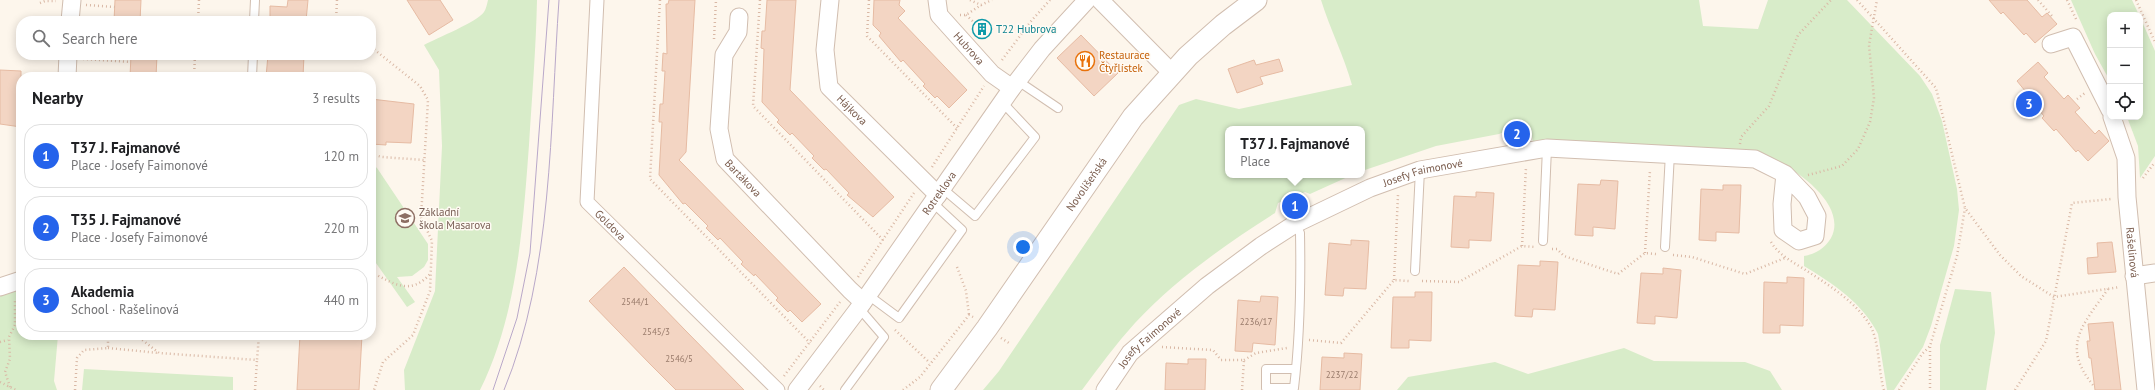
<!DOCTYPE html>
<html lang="en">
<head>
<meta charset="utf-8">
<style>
  body { margin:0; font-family:"PT Sans",sans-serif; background:#f6f6f6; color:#202124 }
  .controls { position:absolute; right:12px; top:12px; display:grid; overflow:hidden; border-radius:8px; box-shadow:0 2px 10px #0003 }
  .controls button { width:36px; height:36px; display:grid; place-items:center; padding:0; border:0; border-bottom:1px solid #e0e0e0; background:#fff; color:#202124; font:20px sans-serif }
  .you { position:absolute; left:1023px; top:247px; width:14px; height:14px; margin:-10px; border:3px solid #fff; border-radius:50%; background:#1a73e8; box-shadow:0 0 0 6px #1a73e833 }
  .badge { display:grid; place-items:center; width:26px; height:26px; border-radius:50%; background:#2563eb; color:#fff; font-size:13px; font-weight:700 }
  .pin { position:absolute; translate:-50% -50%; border:2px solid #fff; box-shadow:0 1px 4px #0006 }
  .popup { position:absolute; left:1225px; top:126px; width:140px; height:52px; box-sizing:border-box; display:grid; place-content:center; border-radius:8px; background:#fff; filter:drop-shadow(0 1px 3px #0005); font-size:13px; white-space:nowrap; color:#757577 }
  .popup b { font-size:15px; color:#202124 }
  .popup::after { content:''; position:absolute; left:50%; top:100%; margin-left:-8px; border:8px solid transparent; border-top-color:#fff }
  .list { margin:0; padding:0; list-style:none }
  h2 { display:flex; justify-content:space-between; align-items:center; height:52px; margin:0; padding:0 16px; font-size:17px }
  h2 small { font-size:13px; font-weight:400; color:#757577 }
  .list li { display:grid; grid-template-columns:26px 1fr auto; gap:12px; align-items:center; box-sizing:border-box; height:64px; margin:0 8px 8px; padding:0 8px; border:1px solid #e0e0e0; border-radius:16px }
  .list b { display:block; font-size:15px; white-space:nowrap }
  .list p { margin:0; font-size:13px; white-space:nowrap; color:#757577 }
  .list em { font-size:13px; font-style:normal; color:#757577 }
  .icon { flex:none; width:22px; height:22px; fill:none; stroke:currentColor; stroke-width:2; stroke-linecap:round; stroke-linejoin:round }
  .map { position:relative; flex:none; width:2155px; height:390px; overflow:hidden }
  .search { position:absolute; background:#fff; box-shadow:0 2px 10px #0003; left:16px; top:16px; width:360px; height:44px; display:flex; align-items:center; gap:10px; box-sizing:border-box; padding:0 14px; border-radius:16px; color:#757577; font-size:15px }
  .panel { position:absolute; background:#fff; box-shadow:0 2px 10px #0003; left:16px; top:72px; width:360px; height:268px; border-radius:16px }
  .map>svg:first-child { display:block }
</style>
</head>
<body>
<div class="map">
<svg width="2155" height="390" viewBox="0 0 2155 390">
  <rect width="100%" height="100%" fill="#fdf6ec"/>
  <g fill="#d8ecc9">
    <path d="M488,0h49c-1,48 -5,97 -8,145 -6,81 -12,171 -49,245h-75l-1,-20 31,-79 7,-145 -3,-76 -15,-25c13,-7 53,-23 60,-33 2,-3 3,-8 4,-12z"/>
    <path d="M1321,0h378l4,26 55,3 10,-29h79l73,76 12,18 10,27 15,68 2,21 -5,36 -23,80 -8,21 -29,43h-7l-9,-56c-15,-31 -46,-51 -74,-68v-10c12,-2 21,-8 27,-18 19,-36 -46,-78 -74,-85 -21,-6 -45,-4 -67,-5 -52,-4 -105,-7 -157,-6l-3,-15 -19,2 -12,5 -63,12 -74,25v-42h-134v46h124l-42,19 -5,-2 -27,11 -3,10c-49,31 -100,67 -140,110 -19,21 -36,44 -53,67h-99l16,-19 180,-266 17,-6 43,10 113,-24c-8,-29 -22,-56 -31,-85z"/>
    <path d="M2071,0h61l7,15h-29v66l-15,-27z"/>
    <path d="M2140,17l15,34v105l-15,22 -2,-32 -11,-29h13z"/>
    <path d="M371,163l6,5 51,76v16l-4,7 -12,9 -15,1 18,25 -8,5 -36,-51z"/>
    <path d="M21,287v48h37l-4,46 3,9h-57v-96z"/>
    <path d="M1955,289l36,3 4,41 -9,57h-46v-45z"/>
    <path d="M1624,348l30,13 91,1 25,9 12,19h-385l11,-13 87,-15 33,12z"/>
    <path d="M84,369l149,8v13h-151z"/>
  </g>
  <g fill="#f3d5c3" stroke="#e6bba3">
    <path d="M115,0h26l-1,21h-26z"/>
    <path d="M288,0h20l-2,21h-36v-15l17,1z"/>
    <path d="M407,0h33l13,20 -24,15z"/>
    <path d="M669,0h26l-9,152 -7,8 142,144 -19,18 -12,-12 -2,2 -12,-12 2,-2 -23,-24 -1,2 -13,-12 2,-2 -23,-24 -2,2 -12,-12 2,-2 -23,-23 -2,1 -24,-29 3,-53h-3l1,-18h3l2,-33h-3l1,-18 4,1 -1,-50h2z"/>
    <path d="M767,0h29l-6,90 104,107 -21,20 -26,-22 2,-2 -23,-24 -2,1 -12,-12 2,-2 -22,-23 -2,2 -13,-13 2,-2 -17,-18 2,-53 -3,-1 1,-17h3z"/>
    <path d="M874,0h26l-1,5 6,6 -7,7 69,72 -18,18 -12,-12 -2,2 -12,-12 2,-2 -22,-24 -2,2 -22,-26 2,-3 -8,-8z"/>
    <path d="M1989,0h38l15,17 5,-4 10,11 -22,19 -9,-10 -2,2 -21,-23 -2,2z"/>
    <path d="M1081,35l37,38 -24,23 -37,-38z"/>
    <path d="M131,55h26l-1,22h-26z"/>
    <path d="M268,55h36l-1,22h-37z"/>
    <path d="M1279,59l4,12 -23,6 3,7 -26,9 -9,-24 26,-9 2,5z"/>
    <path d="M2038,62l10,11 -4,4 20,22 4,-4 12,13 -5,4 20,22 4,-4 10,11 -21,20 -10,-11 -2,2 -20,-23 -2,2 -12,-13 2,-2 -20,-23 2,-1 -9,-11z"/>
    <path d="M0,70l21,1v56l-21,-3z"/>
    <path d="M371,99l43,5 -3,39 -25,-1v3l-15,-1z"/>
    <path d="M1601,180l17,1 -3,48 -22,-2v9l-18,-1 3,-51 22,1z"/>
    <path d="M1723,185h18l-2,48 -23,-1v9l-17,-1 2,-51 22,1z"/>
    <path d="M1476,192l18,1 -3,48 -22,-1v8l-18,-1 3,-51 22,1z"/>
    <path d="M1351,240l18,1 -3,48 -22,-1 -1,8 -18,-1 4,-52 22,2z"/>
    <path d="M2112,242l4,30 -28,2 -1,-16 11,-1 -1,-14z"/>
    <path d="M1540,261l18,1 -3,48 -22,-1 -1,8 -17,-1 3,-51 22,1z"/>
    <path d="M624,267l61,63 59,60h-68l-26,-26 -61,-63z"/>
    <path d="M1663,268l18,2 -4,48 -22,-2v8l-18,-1 4,-50 22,1z"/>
    <path d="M1787,277l17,1 -1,48 -23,-1v8h-17l1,-51 23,1z"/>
    <path d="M1415,292h17l-1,49 -22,-1v8h-18l2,-51h22z"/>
    <path d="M1261,296l17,1 -3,48 -22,-2 -1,9 -17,-1 3,-51 22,2z"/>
    <path d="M2113,322l8,68h-26l-4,-32h-2l-2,-17h3l-2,-17z"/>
    <path d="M300,335h62l-3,55h-62z"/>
    <path d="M1344,353l18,1 -2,36h-40l2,-33 22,1z"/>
    <path d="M1188,359h18l-1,31h-40l1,-27 22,1z"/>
  </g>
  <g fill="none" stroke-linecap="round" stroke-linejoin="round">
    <defs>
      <g id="service">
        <path d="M254,21l1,-21"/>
        <path d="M252,77l1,-22"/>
        <path d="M1018,81l40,27"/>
        <path d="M942,188l33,28 60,-79 -32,-34"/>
        <path d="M1295,224l5,9c1,53 0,104 -6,155h-28v-19h30"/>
        <path d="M1543,241l4,-93"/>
        <path d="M1665,247l5,-94"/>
        <path d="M1415,271l5,-101"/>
        <path d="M868,295l31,23 63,-88 -29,-27"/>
        <path d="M845,390l39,-53 -25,-29"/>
      </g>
      <g id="pedestrian">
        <path id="s1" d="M597,0l-10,202 191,188"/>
      </g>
      <g id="minor">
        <path id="s2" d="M830,0l-5,50 4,37 109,108"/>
        <path id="s3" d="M937,0l2,15 53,59 20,14"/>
        <path d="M1100,0l72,73"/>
        <path id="s4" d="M739,17l-1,15 -14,23 -5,74 6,30 125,131 13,12"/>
        <path d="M70,21l2,-21"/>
        <path d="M2051,44l22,-7 37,73"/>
        <path d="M67,77l1,-22"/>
        <path id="s5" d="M2112,117l14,41 1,39 19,193"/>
        <path d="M2134,276l21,-3"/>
        <path d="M0,287l21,-7"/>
        <path id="s6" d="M797,390l62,-82 153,-220 30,-39 45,-49"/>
        <path id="s7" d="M1105,390l25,-37 77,-67 54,-40 34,-22 75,-36 50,-18 127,-22 208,11 30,15 22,23 10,19 -2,20 -16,5 -16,-11 -1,-26 3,-30"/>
      </g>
      <g id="tertiary">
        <path id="s8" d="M941,390l46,-62 146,-211 55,-61 35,-31 33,-25"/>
      </g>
    </defs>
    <use href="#service" stroke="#d1beb0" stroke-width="10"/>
    <use href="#pedestrian" stroke="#d1beb0" stroke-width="15"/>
    <use href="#minor" stroke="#d1beb0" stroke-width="19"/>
    <use href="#tertiary" stroke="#d1beb0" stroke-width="23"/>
    <g stroke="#d9b8a5" stroke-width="2.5" stroke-dasharray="1 3" stroke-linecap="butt">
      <path d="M660,0l-10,179 160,164"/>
      <path d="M760,0l-7,106 130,134"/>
      <path d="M869,0l-2,36 90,92"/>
      <path d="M970,0l11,5 11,-5"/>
      <path d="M1857,0l79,88 29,120 35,47 21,21 33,21 66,-10"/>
      <path d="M2038,0l14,16"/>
      <path d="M2067,0l10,21"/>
      <path d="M2136,0l19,42"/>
      <path d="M40,3l5,-2h11"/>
      <path d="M86,5l29,2"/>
      <path d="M960,15h6l15,-10"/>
      <path d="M966,15l12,11"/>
      <path d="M198,21l1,-21"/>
      <path d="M336,21l1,-21"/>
      <path d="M714,39l2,-39"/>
      <path d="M371,47l49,39 8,14 -7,117 11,24 -2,50 -17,44 -30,27 -9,28"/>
      <path d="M83,59l48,3"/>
      <path d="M1002,60l30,-40 18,-20"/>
      <path d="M194,77l1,-22"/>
      <path d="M2077,99l8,-6"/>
      <path d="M1740,144l1,-7 28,-31 29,-71 33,-35"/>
      <path d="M371,154l11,3 42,3"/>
      <path d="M932,167l52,-81"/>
      <path d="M1808,175l34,-9 16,-17 12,-27 4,-24 -5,-53 8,-45"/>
      <path d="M2143,178l12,-16"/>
      <path d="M1771,242c8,13 20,19 33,27 23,15 53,33 67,58 9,19 7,43 13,63"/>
      <path d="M1522,246l4,-79"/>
      <path d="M1552,249h5l7,7 54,18 27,-21 11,1"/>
      <path d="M1645,253l5,-83"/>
      <path d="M1673,255l19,2 53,17 40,-16"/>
      <path d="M957,267l9,24 3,24"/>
      <path d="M371,272c22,11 39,25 60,1"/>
      <path d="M858,277l56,-84"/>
      <path d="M1394,280l4,-85"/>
      <path d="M1422,281l37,1 63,-36 13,1"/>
      <path d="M895,330l35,33"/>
      <path d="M136,335l23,18 98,7 2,-25"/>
      <path d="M1001,338l8,5"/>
      <path d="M1309,340l32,3 53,-63 15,1"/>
      <path d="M0,342l8,-2"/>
      <path d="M1162,347l51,3 8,10h23l-2,30"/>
      <path d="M1930,347v43"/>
      <path d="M108,348l51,5"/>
      <path d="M1244,360l12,-7 31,-5"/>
      <path d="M784,376l56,-74"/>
      <path d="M0,382l16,8"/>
      <path d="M2093,385c-33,-40 -9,-61 15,-96"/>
      <path d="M820,386l4,4"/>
      <path d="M10,387l-5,-15 5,-13 -1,-22 6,-12v-26"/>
      <path d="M75,390l2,-32 7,-8 24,-2v-13"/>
      <path d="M255,390l2,-30"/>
      <path d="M903,390l17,-13 49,-62 4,2"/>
      <path d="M1899,390l23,-36 8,-8 27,-90 8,-48"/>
      <path d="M2015,390l31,-49 26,-138 39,-4"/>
    </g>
    <use href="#service" stroke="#fff" stroke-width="8"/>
    <use href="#pedestrian" stroke="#fff" stroke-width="13"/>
    <use href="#minor" stroke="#fff" stroke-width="17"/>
    <use href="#tertiary" stroke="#fff" stroke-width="21"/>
    <g stroke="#b9a8c9" stroke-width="1">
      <path d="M493,390l24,-72 13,-65 19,-253"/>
      <path d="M504,390c49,-118 46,-264 55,-390"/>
    </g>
  </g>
  <defs>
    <symbol id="building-ring" viewBox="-11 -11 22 22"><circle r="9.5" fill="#fffaf3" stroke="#0f9aa8" stroke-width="1.5"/><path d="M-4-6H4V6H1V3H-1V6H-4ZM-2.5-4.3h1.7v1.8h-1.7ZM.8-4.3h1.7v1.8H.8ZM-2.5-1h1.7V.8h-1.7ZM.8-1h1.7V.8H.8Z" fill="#0f9aa8"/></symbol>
    <symbol id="restaurant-ring" viewBox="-11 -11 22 22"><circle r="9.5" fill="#fffaf3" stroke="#e8710a" stroke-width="1.5"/><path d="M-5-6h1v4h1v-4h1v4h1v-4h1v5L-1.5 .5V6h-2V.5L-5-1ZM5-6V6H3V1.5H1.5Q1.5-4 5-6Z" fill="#e8710a"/></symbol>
    <symbol id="school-ring" viewBox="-11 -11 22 22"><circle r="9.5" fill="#fffaf3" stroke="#8d6e63" stroke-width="1.5"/><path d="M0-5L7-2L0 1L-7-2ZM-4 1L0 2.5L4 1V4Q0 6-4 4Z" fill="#8d6e63"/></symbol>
  </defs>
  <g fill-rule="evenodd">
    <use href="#building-ring" x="971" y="18" width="22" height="22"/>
    <use href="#restaurant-ring" x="1074" y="50" width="22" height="22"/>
    <use href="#school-ring" x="394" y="207" width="22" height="22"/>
  </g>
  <g text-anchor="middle" stroke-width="3" stroke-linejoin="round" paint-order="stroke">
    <g font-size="9" fill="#987a6a">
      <text x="635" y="305">2544/1</text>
      <text x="1256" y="325">2236/17</text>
      <text x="656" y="335">2545/3</text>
      <text x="679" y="362">2546/5</text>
      <text x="1342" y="378">2237/22</text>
    </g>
    <g font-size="11" fill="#0d838f" stroke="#fffaf3" text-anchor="start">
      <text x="996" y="33">T22 Hubrova</text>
    </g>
    <g font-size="11" fill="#7a5c4d" stroke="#fffaf3">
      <text dy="4" stroke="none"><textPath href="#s3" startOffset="60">Hubrova</textPath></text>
      <text dy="4" stroke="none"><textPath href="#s2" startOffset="120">Hájkova</textPath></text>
      <text dy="4" stroke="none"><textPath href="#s7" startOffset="393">Josefy Faimonové</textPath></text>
      <text dy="4" stroke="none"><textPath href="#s4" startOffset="173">Bartákova</textPath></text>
      <text dy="4" stroke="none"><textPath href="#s8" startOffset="252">Novolíšeňská</textPath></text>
      <text dy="4" stroke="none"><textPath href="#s6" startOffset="243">Rotreklova</textPath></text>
      <text dy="4" stroke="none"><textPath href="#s1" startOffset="235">Goldova</textPath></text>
      <text dy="4" stroke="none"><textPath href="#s5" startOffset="138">Rašelinová</textPath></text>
      <text dy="4" stroke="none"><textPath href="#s7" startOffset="69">Josefy Faimonové</textPath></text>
    </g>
    <g font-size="11" fill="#c56008" stroke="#fffaf3" text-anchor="start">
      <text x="1099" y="59">Restaurace<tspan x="1099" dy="13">Čtyřlístek</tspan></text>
    </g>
    <g font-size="11" fill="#785e54" stroke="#fffaf3" text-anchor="start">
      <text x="419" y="216">Základní<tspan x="419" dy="13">škola Masarova</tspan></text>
    </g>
  </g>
</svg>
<div class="controls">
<button>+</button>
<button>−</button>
<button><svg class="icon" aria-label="locate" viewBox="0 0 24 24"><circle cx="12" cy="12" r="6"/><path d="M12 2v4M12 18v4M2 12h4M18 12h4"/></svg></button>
</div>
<div class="you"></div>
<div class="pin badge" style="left:1295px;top:206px">1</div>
<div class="popup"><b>T37 J. Fajmanové</b>Place</div>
<div class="pin badge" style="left:1517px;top:134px">2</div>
<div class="pin badge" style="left:2029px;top:104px">3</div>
<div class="search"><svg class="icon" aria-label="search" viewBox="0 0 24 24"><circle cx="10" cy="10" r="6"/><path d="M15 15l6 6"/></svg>Search here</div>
<section class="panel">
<h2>Nearby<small>3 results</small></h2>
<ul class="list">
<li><span class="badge">1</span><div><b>T37 J. Fajmanové</b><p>Place · Josefy Faimonové</p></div><em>120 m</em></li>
<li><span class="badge">2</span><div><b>T35 J. Fajmanové</b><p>Place · Josefy Faimonové</p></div><em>220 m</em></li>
<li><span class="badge">3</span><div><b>Akademia</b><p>School · Rašelinová</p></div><em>440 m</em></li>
</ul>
</section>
</div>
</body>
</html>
